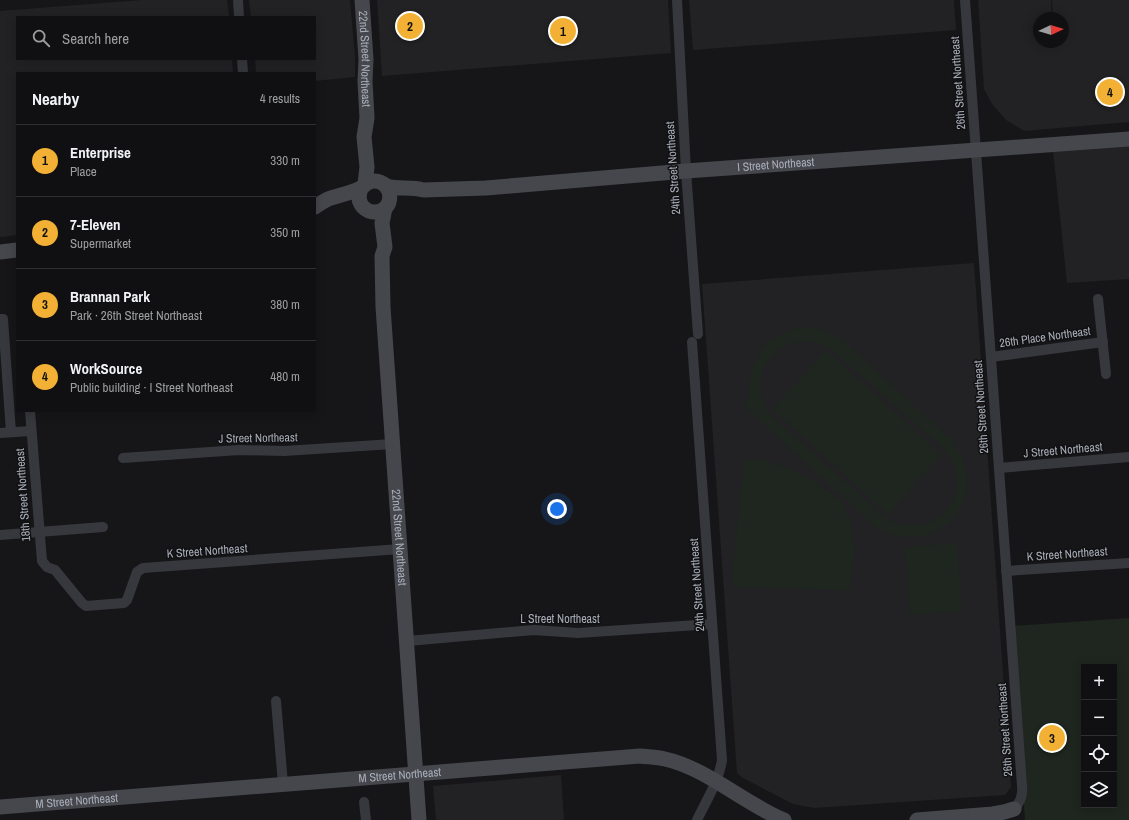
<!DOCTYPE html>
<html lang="en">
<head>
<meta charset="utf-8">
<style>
  body { margin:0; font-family:"Archivo Narrow",sans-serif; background:#19191b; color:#f1f3f6 }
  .controls { position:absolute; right:12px; bottom:12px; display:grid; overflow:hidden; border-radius:0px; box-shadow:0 2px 10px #0003 }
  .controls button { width:36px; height:36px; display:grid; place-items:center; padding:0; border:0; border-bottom:1px solid #303032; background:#101012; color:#f1f3f6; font:20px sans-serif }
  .compass { position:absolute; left:1033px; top:12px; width:36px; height:36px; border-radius:50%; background:#101012; box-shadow:0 2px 10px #0003; rotate:86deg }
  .you { position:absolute; left:557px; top:509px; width:14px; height:14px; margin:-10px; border:3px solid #fff; border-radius:50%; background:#1a73e8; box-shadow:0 0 0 6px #1a73e833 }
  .badge { display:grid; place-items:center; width:26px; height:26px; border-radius:50%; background:#f2b134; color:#111; font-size:13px; font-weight:700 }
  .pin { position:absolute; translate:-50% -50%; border:2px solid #fff; box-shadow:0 1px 4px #0006 }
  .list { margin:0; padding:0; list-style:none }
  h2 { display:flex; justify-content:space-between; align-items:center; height:52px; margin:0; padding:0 16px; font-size:17px }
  h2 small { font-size:13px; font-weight:400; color:#9c9d9f }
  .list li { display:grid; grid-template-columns:26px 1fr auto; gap:12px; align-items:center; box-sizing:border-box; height:72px; padding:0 16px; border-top:1px solid #303032 }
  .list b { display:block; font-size:15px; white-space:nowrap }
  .list p { margin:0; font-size:13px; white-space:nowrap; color:#9c9d9f }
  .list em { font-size:13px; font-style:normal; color:#9c9d9f }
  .icon { flex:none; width:22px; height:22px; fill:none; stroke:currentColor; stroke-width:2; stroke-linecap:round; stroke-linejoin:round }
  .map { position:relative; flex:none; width:1129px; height:820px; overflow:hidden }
  .search { position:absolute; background:#101012; box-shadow:0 2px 10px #0003; left:16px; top:16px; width:300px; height:44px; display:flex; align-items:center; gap:10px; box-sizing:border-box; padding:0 14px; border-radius:0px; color:#9c9d9f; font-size:15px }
  .panel { position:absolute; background:#101012; box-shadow:0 2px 10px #0003; left:16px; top:72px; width:300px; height:340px; border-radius:0px }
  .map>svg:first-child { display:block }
</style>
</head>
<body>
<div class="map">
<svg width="1129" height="820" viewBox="0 0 1129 820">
  <rect width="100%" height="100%" fill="#161618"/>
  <g fill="#222225">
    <path d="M142,0h85l2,17h-212v42h215l1,14h-216v162l-17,2v-226z"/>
    <path d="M249,0h101l5,57v20l-40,4v-8h-59l-1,-14h60v-42h-64z"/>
    <path d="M377,0h291l3,53 -289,23z"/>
    <path d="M689,0h265l2,30 -263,20z"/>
    <path d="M978,0h73l1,18h-13v24h15v2v-2h9v-24h-10l-1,-18h77v122l-105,9 -18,-11 -14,-16 -8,-15z"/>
    <path d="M1129,146v133l-62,4 -14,-132z"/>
    <path d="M974,263l37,524 -6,8 -191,13 -21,-4 -50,-26 -6,-5 -35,-489z"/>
    <path d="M561,775l3,45h-128l-3,-34z"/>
  </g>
  <g fill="#1e261f" fill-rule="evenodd">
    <path d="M807,327c12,1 22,4 32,10l112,102c45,55 -11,123 -74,89l-134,-123 7,-9c-3,-39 18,-65 57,-69zM805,341l17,3 8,4 113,100c37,41 -6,97 -56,71l-119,-106c-18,-34 -2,-68 37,-72z"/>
    <path d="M826,350l115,105 -53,59 -115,-105z"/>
    <path d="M744,459l23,2 22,7 28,15 22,16 11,21 5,28 -5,42 -112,-3 -6,-8z"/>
    <path d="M957,543l5,68 -52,4 -5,-68z"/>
    <path d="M1129,618v202h-104l-14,-194zM1084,667h30v138h-30z"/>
  </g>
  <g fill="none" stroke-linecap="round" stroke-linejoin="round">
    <g stroke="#37383d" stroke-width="10">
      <path d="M238,0l1,17"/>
      <path d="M677,0l9,171 12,163"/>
      <path d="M965,0l57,786c1,9 -1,16 -8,23"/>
      <path d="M242,59l1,14"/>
      <path d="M1098,299l8,75"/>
      <path d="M0,319h3l8,113"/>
      <path d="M692,342l30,418c-3,21 -16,41 -25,60"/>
      <path d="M991,357l112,-15"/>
      <path d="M30,411l12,150 5,6 8,3 27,33 4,3 38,-3 3,-3 10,-28 6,-4 257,-19"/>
      <path d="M0,433l31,-2"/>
      <path d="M123,458l116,-8 45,1 109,-7"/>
      <path d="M999,468l130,-11"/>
      <path d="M0,535l103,-8"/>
      <path d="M1006,571l123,-8"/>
      <path d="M408,641l126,-11 44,3 134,-9"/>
      <path d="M276,701l7,83"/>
      <path d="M364,802l2,18"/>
    </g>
    <g stroke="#45474d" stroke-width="15">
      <path id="s1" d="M362,0l4,59 -1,22 2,37 -3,19 3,30 -2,17"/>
      <path id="s2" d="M386,186c13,4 25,0 37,4l63,-2 200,-17 443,-32"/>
      <path d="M315,207c4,-3 9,-6 13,-8 11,-4 23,-6 33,-11 4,-3 7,-7 13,-7 21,0 21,32 0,31 -4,0 -8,-2 -11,-5 -5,-6 -5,-13 -1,-20"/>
      <path id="s3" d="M385,208l-3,15 3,24 -3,9 1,51 36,513"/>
      <path d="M0,252l17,-2"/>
      <path id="s4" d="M0,807l640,-51c8,1 17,1 25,3 41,9 80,45 119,61"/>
      <path d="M917,820l76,-6 11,-2 10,-3"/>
    </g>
  </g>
  <g text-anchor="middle" stroke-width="3" stroke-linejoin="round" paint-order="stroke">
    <g font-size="12" fill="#a8adb8" stroke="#111113">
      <text dy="4" stroke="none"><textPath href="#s1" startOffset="59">22nd Street Northeast</textPath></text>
      <text transform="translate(958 83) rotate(-94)" y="4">26th Street Northeast</text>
      <text dy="4" stroke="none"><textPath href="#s2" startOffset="391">I Street Northeast</textPath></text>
      <text transform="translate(673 168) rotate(-94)" y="4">24th Street Northeast</text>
      <text transform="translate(1045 337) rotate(-8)" y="4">26th Place Northeast</text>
      <text transform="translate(981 407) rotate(-94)" y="4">26th Street Northeast</text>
      <text transform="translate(258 438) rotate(-1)" y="4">J Street Northeast</text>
      <text transform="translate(1063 450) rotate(-5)" y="4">J Street Northeast</text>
      <text transform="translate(23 495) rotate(-94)" y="4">18th Street Northeast</text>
      <text dy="4" stroke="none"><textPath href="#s3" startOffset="331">22nd Street Northeast</textPath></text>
      <text transform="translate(207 551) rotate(-4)" y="4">K Street Northeast</text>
      <text transform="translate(1067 554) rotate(-4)" y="4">K Street Northeast</text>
      <text transform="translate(697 585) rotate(-94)" y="4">24th Street Northeast</text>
      <text x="560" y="623">L Street Northeast</text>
      <text transform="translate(1005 730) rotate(-94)" y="4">26th Street Northeast</text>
      <text dy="4" stroke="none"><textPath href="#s4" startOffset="401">M Street Northeast</textPath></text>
      <text dy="4" stroke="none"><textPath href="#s4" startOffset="77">M Street Northeast</textPath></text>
    </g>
  </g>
</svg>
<div class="controls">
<button>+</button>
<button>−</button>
<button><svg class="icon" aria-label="locate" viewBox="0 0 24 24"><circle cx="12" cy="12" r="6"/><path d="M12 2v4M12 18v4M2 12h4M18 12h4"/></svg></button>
<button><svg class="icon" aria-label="layers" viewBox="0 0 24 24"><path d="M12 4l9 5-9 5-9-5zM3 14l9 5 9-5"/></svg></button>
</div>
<svg class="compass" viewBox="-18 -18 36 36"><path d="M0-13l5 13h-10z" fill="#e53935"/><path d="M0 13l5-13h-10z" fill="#9c9d9f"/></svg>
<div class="you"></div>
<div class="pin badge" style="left:563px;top:31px">1</div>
<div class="pin badge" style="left:410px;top:26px">2</div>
<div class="pin badge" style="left:1052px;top:738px">3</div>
<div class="pin badge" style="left:1110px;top:92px">4</div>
<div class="search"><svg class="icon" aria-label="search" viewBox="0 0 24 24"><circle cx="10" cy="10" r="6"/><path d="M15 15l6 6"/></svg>Search here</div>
<section class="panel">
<h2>Nearby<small>4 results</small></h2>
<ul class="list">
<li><span class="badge">1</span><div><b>Enterprise</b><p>Place</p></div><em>330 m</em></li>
<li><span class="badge">2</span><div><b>7-Eleven</b><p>Supermarket</p></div><em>350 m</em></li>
<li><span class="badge">3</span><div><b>Brannan Park</b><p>Park · 26th Street Northeast</p></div><em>380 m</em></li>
<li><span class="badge">4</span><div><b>WorkSource</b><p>Public building · I Street Northeast</p></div><em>480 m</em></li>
</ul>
</section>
</div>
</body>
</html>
